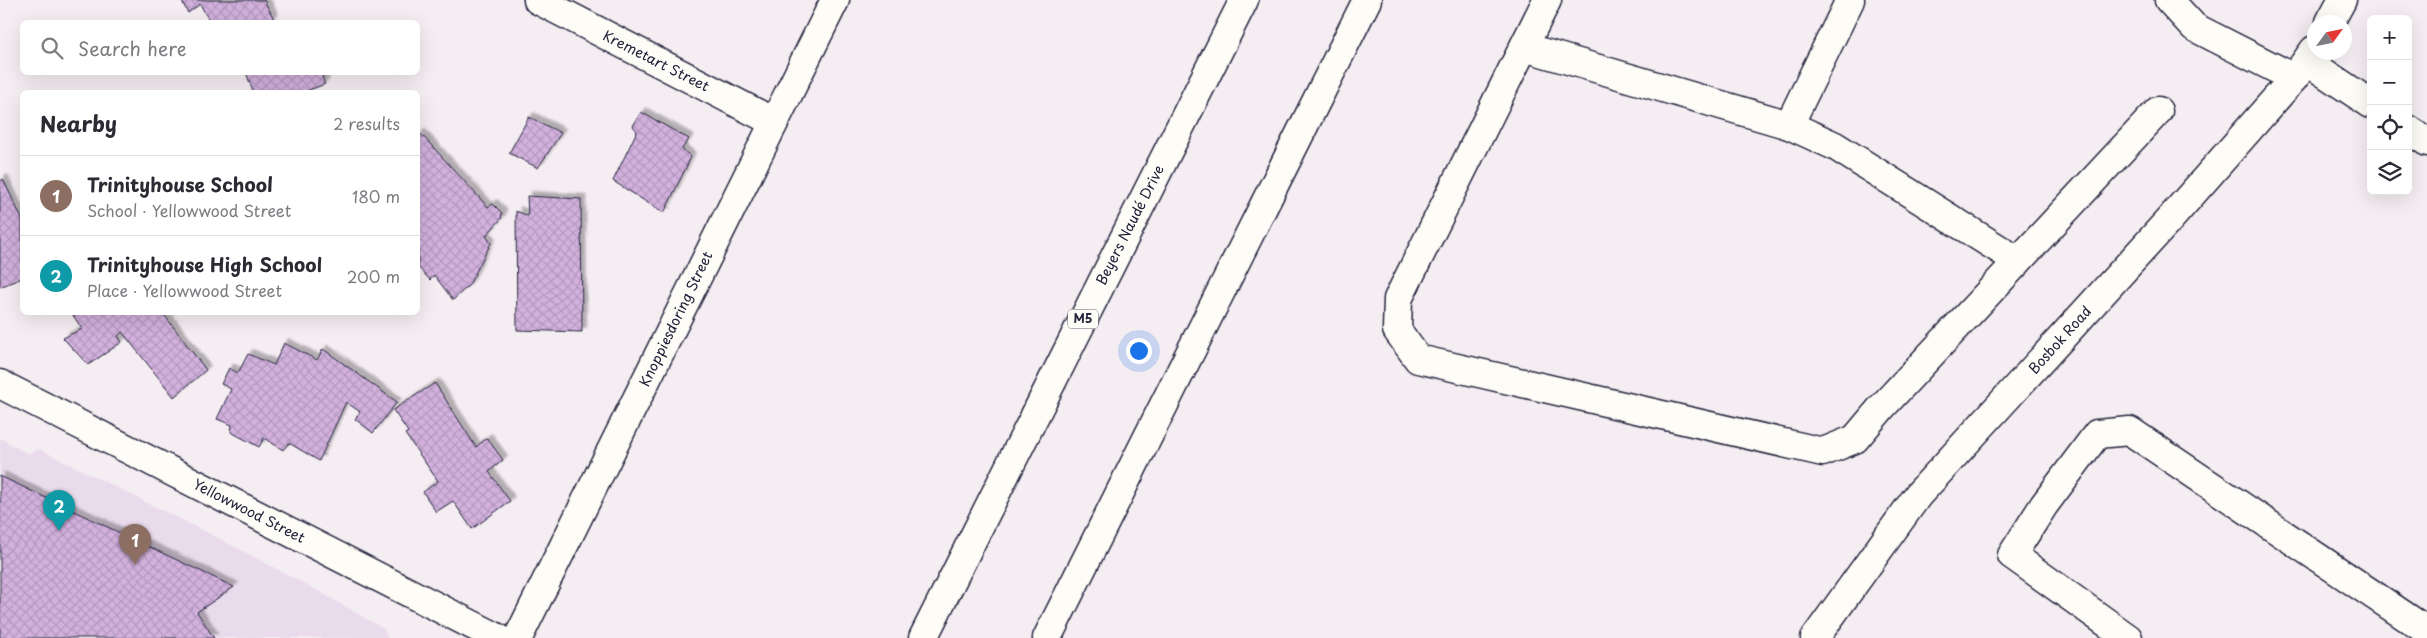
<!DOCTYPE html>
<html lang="en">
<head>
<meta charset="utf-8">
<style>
  body { margin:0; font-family:"Playpen Sans",sans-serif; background:#f2f2f3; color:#2b2b33 }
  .controls { position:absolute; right:15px; top:15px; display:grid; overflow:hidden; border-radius:8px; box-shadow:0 5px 20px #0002 }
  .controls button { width:45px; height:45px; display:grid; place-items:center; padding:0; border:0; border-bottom:1px solid #e1e1e2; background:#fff; color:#2b2b33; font:25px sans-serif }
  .compass { position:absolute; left:2307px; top:15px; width:45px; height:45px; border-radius:50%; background:#fff; box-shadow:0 5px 20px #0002; rotate:57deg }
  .you { position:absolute; left:1138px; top:350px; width:18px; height:18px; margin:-12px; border:4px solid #fff; border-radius:50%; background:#1a73e8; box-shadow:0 0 0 8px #1a73e833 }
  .badge { display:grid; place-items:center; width:32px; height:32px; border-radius:50%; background:#db2777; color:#fff; font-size:16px; font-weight:700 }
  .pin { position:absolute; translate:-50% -41px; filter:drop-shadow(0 1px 2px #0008) }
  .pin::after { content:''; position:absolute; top:26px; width:18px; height:15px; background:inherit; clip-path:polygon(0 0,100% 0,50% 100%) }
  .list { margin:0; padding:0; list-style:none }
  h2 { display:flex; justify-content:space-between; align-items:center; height:65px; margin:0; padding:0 20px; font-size:21px }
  h2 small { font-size:16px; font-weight:400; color:#7c7c81 }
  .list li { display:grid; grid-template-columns:32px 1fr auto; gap:15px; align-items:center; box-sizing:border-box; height:80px; padding:0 20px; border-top:1px solid #e1e1e2 }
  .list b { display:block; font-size:19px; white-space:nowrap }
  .list p { margin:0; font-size:16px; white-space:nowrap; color:#7c7c81 }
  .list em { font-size:16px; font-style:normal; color:#7c7c81 }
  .icon { flex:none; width:28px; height:28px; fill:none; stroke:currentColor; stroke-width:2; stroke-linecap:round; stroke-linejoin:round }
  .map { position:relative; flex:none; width:2427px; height:638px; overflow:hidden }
  .search { position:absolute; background:#fff; box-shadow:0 5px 20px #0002; left:20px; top:20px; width:400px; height:55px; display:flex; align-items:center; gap:12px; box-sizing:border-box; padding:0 18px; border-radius:8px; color:#7c7c81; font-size:19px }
  .panel { position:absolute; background:#fff; box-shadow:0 5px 20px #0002; left:20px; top:90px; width:400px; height:225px; border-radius:8px }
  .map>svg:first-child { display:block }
</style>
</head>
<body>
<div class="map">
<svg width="2427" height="638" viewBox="0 0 2427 638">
  <defs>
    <pattern id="building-cross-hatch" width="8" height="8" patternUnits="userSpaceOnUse" patternTransform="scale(1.25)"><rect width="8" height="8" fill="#d2b1dd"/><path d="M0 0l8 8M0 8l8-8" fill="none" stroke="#b498bf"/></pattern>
    <filter id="shadow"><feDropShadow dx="4.5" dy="-4.5" stdDeviation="1" flood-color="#0004"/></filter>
  </defs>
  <rect width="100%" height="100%" fill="#f4edf2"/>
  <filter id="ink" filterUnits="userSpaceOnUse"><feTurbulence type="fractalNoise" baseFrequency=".02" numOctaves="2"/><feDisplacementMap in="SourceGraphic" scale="10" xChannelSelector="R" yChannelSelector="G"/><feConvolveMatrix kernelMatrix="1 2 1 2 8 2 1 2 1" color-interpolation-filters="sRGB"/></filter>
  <g filter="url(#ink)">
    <path fill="#eadbec" d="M0,438l28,16 11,-5 177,88 106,56 62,36 4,9h-388z"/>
    <g fill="url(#building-cross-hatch)" stroke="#22223b" filter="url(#shadow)">
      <path d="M181,0h83l10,19 -6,3h-58l-10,-18 -12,9z"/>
      <path d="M246,72h83l-7,5 3,7 -21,8h-51z"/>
      <path d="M641,112l48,27 -7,10 9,8 -27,56 -51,-32 24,-50 -4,-5z"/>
      <path d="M529,117l32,16 -23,35 -29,-15z"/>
      <path d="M420,133l68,74 5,-3 9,9 -1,6 -15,17 5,7 -22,42 -16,15 -19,-25 -4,5 -12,-13v-131z"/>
      <path d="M3,179l19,40v59l-22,9v-106z"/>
      <path d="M527,196l54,3 1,133 -65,-2 -1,-119 12,5z"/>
      <path d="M71,312h91l44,58 -32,27 -52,-65 -4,4 4,6 -34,23 -25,-27 19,-9z"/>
      <path d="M284,343l33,17 6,-11 74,53 -24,31 -18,-14 5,-7 -14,-10 -27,59 -30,-18 -6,7 -19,-12 -5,9 -28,-15 1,-7 -15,-6 14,-30 -10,-5 8,-16 9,5 10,-19 26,11z"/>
      <path d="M435,383l41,64 11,-9 16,22 -14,12 21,29 -38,28 -19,-28 -17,11 -13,-20 15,-11 -33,-47 3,-2 -15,-22z"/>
      <path d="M0,476l234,111 -37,25 17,26h-214z"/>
    </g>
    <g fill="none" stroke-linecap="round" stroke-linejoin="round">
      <defs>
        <g id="minor">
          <path d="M538,0l236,122"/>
          <path d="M1547,0l-149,299 -1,31 21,29 405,93 32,-13 27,-32 276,-296"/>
          <path d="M2169,0l25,27 100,51"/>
          <path d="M2330,22l12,-22"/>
          <path d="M1524,47l265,78 46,21 183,115"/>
          <path d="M2308,62l63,42"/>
          <path d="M1789,125l61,-125"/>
          <path d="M2408,129l19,13"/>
          <path d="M0,384l498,254"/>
          <path d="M518,638l317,-638"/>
          <path d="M1815,638l103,-143 252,-276 124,-141 20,-28"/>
          <path d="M2128,638l-116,-83 32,-50 53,-71 33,-3 297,200"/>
        </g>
        <g id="major">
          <path d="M923,638l321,-638"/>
          <path d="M1047,638l320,-638"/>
        </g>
      </defs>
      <use href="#minor" stroke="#22223b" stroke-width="31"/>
      <use href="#major" stroke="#22223b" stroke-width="31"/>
      <use href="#minor" stroke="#fdfcf7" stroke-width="28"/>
      <use href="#major" stroke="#fdfcf7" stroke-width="28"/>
    </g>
  </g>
  <g text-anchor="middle" stroke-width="5" stroke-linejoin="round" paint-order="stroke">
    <rect fill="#fdfcf7" stroke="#646373" stroke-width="1" x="1068" y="309.5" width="30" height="19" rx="4"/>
    <g font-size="12" font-weight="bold" fill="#22223b">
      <text x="1083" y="323">M5</text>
    </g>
    <g font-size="14" fill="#22223b" stroke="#fdfcf7">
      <text transform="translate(656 61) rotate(27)" y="5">Kremetart Street</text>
      <text transform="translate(1130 225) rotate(-63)" y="5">Beyers Naudé Drive</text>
      <text transform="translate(676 319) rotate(-64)" y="5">Knoppiesdoring Street</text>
      <text transform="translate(2060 340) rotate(-48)" y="5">Bosbok Road</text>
      <text transform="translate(249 511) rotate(27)" y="5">Yellowwood Street</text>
    </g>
  </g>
</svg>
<div class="controls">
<button>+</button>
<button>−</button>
<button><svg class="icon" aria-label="locate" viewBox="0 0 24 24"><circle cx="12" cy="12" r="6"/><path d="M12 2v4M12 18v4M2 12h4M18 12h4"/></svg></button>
<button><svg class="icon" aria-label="layers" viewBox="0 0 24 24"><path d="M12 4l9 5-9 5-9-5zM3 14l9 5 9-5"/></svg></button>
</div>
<svg class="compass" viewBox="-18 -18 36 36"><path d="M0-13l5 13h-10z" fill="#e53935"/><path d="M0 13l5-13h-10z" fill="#7c7c81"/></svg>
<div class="you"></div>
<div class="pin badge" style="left:135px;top:565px;background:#8d6e63">1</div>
<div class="pin badge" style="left:59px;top:531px;background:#0f9aa8">2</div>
<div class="search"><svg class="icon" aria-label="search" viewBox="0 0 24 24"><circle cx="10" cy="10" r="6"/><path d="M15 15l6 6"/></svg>Search here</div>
<section class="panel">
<h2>Nearby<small>2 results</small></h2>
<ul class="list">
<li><span class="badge" style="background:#8d6e63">1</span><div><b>Trinityhouse School</b><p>School · Yellowwood Street</p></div><em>180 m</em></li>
<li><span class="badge" style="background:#0f9aa8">2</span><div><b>Trinityhouse High School</b><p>Place · Yellowwood Street</p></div><em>200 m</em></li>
</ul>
</section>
</div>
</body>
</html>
